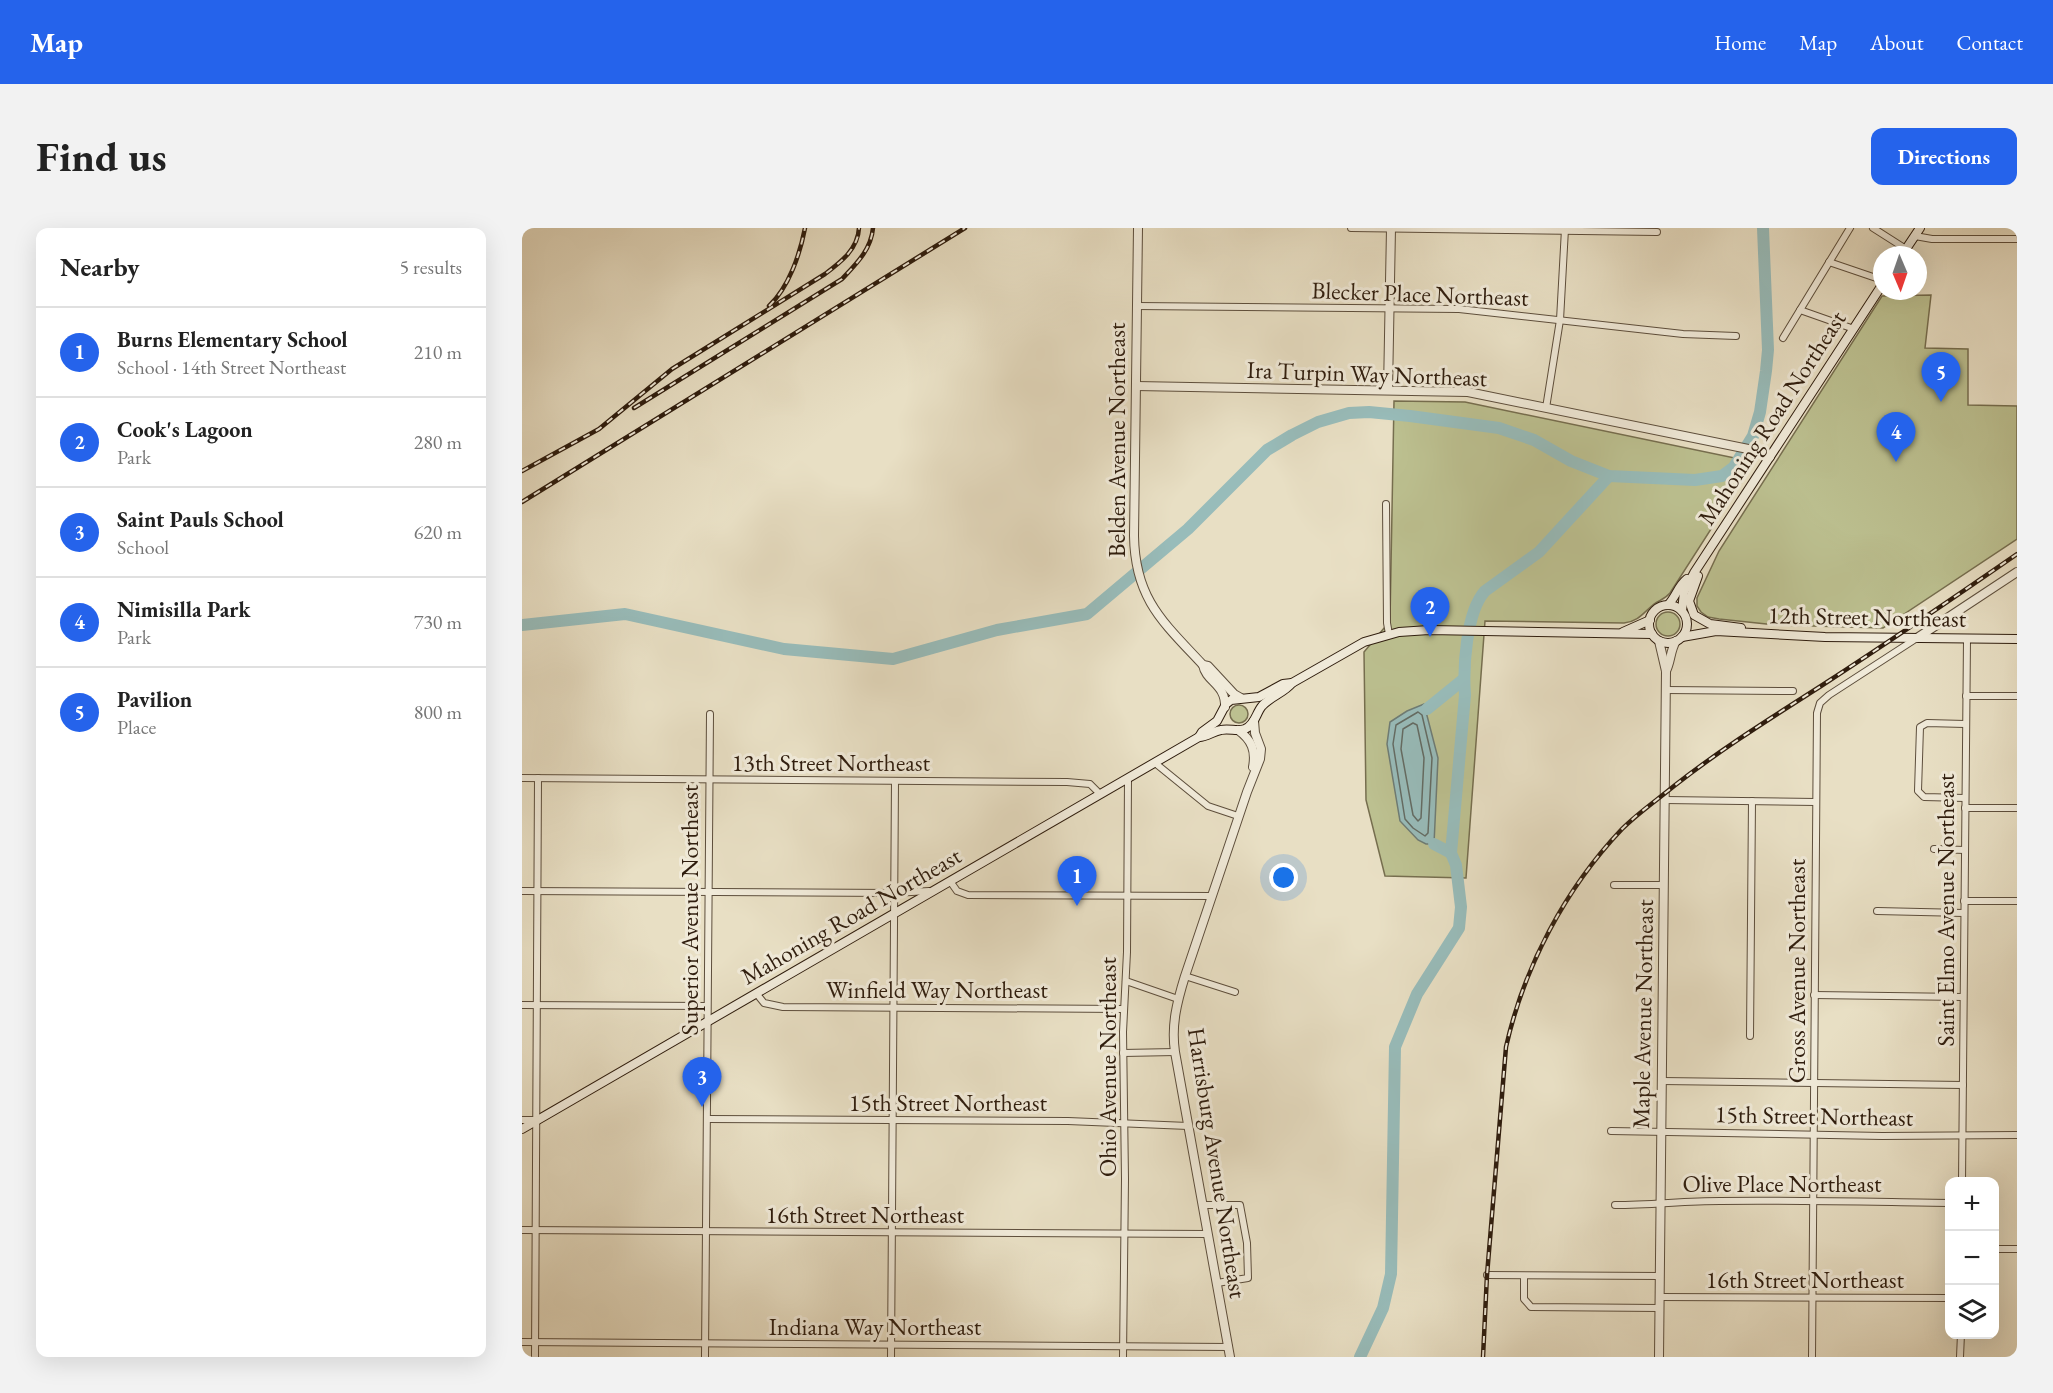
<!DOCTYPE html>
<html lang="en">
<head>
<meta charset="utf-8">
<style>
  body { margin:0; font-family:"EB Garamond",serif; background:#f2f2f2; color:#222 }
  .controls { position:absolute; right:18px; bottom:18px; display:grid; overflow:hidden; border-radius:12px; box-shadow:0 6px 24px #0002 }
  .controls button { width:54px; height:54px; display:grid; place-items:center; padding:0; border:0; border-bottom:2px solid #e0e0e0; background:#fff; color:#222; font:30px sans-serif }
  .compass { position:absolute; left:1351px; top:18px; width:54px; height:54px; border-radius:50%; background:#fff; box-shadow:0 6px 24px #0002; rotate:178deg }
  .you { position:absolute; left:762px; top:650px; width:21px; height:21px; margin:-15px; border:4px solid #fff; border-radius:50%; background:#1a73e8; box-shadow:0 0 0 9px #1a73e833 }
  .badge { display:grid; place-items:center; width:39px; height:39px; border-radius:50%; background:#2563eb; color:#fff; font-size:20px; font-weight:700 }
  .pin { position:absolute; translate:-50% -50px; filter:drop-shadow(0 2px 3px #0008) }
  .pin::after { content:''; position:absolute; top:32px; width:21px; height:18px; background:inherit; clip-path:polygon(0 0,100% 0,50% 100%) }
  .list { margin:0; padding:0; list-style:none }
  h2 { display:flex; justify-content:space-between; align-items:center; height:78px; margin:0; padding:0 24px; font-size:26px }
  h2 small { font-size:20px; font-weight:400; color:#767676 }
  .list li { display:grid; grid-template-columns:39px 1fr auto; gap:18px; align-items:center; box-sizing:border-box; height:90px; padding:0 24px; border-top:2px solid #e0e0e0 }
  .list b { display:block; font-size:22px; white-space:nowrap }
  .list p { margin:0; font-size:20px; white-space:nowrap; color:#767676 }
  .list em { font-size:20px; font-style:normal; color:#767676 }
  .icon { flex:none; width:33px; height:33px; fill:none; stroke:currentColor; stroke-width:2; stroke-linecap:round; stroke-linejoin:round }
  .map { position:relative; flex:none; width:1495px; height:1129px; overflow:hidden; border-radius:12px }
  header { display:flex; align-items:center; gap:36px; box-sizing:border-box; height:84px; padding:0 30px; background:#2563eb; color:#fff }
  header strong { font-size:28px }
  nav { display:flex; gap:33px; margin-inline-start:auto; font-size:21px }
  .intro { display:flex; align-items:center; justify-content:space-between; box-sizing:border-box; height:144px; padding:0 36px }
  h1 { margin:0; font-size:42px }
  .button { padding:15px 27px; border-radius:12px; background:#2563eb; color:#fff; font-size:21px; font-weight:700 }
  main { display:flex; gap:36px; padding:0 36px }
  aside { flex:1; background:#fff; border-radius:12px; box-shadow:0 6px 24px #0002 }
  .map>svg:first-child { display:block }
</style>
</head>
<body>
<header>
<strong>Map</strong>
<nav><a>Home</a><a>Map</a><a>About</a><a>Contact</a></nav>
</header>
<div class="intro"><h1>Find us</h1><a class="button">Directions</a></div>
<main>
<aside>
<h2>Nearby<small>5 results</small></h2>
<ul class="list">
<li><span class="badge">1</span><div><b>Burns Elementary School</b><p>School · 14th Street Northeast</p></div><em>210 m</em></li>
<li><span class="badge">2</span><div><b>Cook's Lagoon</b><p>Park</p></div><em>280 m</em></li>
<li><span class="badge">3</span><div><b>Saint Pauls School</b><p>School</p></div><em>620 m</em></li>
<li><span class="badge">4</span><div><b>Nimisilla Park</b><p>Park</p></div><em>730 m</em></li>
<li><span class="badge">5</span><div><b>Pavilion</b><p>Place</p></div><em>800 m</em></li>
</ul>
</aside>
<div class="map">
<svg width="1495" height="1129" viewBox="0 0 1495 1129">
  <rect width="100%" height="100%" fill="#e8dfc4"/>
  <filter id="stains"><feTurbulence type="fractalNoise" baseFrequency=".00333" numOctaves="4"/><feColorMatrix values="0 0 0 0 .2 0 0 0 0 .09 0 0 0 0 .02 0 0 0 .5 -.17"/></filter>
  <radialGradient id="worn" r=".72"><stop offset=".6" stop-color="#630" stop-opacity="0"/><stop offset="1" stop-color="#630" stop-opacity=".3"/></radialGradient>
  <g fill="#bcc090" stroke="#766e4f" stroke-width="1.5">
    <path d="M1409,67l-6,53 43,1v56l49,1v133l-134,89 -107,-3 -57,-6 -11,-2 -7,-5 -4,-6v-8l22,-47 163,-255z"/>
    <path d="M872,173l71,1 289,60 -84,131c-5,6 -10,7 -16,11 -11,9 -15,17 -30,19l-139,-2 -19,257 -81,-2 -19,-76 -2,-148 26,-31z"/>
    <circle cx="1146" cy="396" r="12"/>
    <circle cx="717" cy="486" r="9"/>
  </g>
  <path fill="#98bcba" stroke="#6e7c75" stroke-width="1.5" d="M902,476l14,54 -4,86h-8l-8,-4 -18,-19 -13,-77 3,-22 17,-11z"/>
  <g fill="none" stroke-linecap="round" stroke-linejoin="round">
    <g stroke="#646c64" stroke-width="1.5">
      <path d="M896,484l4,3 10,43 -4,75 -3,3 -12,-8 -8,-9 -12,-75 3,-19z"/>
      <path d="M891,495l4,2 7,33 -3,60 -3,3 -5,-6 -12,-66 2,-20z"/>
    </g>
    <g stroke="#98bcba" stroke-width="12">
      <path d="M0,397l103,-11 159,35 109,10 104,-29 90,-16 101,-85 79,-79 25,-15 26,-13 31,-9 20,-1 41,4 89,12 35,12 37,21 38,15 86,4 27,-4 12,-9 19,-31 7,-24 6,-41 2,-21 -5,-122"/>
      <path d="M905,481l37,-30"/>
      <path d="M912,616l17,9"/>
      <path d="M838,1129l23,-49 8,-34 4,-227 22,-53 42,-66 2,-21 -5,-42 -5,-12 14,-158c-2,-27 1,-83 20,-104l54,-39 70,-76"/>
    </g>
    <defs>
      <g id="minor">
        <path d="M829,0l306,4"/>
        <path d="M1351,0l33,21"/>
        <path d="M1393,8l17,3h85"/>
        <path d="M1307,34l53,18"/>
        <path d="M615,78l322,3 224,25 53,2"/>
        <path d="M1278,82l54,19"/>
        <path d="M1261,110l67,-110"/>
        <path d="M1024,180l14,-88 5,-91"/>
        <path d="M864,276l1,119 2,11"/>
        <path d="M1144,462l127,1"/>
        <path d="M1444,468h51"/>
        <path d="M1443,496l-38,-1 -7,4 -2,64 6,6 41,1"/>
        <path d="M633,535l53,43 30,10"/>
        <path d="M0,550l545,4 23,2 10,10"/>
        <path d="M1143,572l151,2"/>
        <path d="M1443,580h51"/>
        <path d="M1412,621l31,1"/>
        <path d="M428,653l7,10 11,4 244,1"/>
        <path d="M1092,657h50"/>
        <path d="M0,663l372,2 35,-2"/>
        <path d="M1442,673h53"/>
        <path d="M1355,683l87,2"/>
        <path d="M663,748l50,16"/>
        <path d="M604,753l52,18"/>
        <path d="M234,765l8,10 19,4 341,2"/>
        <path d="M1292,767l149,2"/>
        <path d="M0,777l185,1"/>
        <path d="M1228,808l2,-235"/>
        <path d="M601,825l52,-1"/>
        <path d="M1140,853l301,4"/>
        <path d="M185,891l361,2 120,5"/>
        <path d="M0,892h14"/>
        <path d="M1089,903l271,5 135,-1"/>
        <path d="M1440,954l5,-543"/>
        <path d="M681,977h37l7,38 1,35 -31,5"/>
        <path d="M1093,977c36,0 70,-4 105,-4 77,-1 153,1 230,2"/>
        <path d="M0,1002l686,4"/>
        <path d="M1472,1021h23"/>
        <path d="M965,1047l173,1"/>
        <path d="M1002,1048v23l7,8 129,1"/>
        <path d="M1138,1069l290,1"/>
        <path d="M0,1114l707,5"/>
        <path d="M13,1129l3,-579"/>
        <path d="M183,1129l5,-643"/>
        <path d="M369,1129l4,-576"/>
        <path d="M601,1129l2,-178 -2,-147 4,-80 1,-174"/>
        <path d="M1290,1129l5,-644 3,-10 9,-8 88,-57"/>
        <path d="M1438,1129l1,-23"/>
      </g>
      <g id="tertiary">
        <path d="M616,0l-4,308c1,63 29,86 69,129l5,1 26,28 7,4"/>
        <path d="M614,158l332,6 290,59 12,6"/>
        <path d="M866,162l3,-162"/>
        <path d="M1395,410l100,-66"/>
        <path d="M1137,413l7,30 -7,686"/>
        <path d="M681,437c3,17 23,19 22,42"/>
        <path d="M1144,443c5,-10 4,-20 10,-30"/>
        <path d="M716,502c14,10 18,21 15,37"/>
        <path d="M708,1129l-55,-305c-4,-27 2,-50 10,-76l62,-184 13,-33 1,-10 -6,-16 -1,-12"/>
      </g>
      <g id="secondary">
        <path d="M1380,27l18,-27"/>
        <path d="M1176,348l-9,25 5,14 16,9 31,4"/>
        <circle cx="1146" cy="396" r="19"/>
        <path d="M1146,377c8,-8 10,-19 19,-26"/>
        <path d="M1160,383l2,-19 10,-19 188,-288"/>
        <path d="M1101,404l27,-12"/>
        <path d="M1160,409l34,-6 109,6 192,2"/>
        <path d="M677,509c9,0 14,-6 22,-7 8,-2 17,2 24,-1 10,-4 11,-16 17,-23 9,-10 22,-13 30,-23l72,-41 35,-10 30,-2 223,4"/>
        <path d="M0,901l677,-392 3,-5 15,-11 9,-17 5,-4 28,-3 24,-13 9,-1"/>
      </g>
    </defs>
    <use href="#minor" stroke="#5d4e3c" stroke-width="8"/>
    <use href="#tertiary" stroke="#5d4e3c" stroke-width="10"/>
    <use href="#secondary" stroke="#2f1d0e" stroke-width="10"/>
    <use href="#minor" stroke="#f0ead9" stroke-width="6"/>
    <use href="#tertiary" stroke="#f0ead9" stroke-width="8"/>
    <use href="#secondary" stroke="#f0ead9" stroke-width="8"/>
    <defs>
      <g id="rail">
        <path d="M247,78c20,-19 31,-52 36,-78"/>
        <path d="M112,180l208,-129c14,-15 29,-29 31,-51"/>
        <path d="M0,243l77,-42 73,-60 153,-95c16,-12 33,-25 34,-46"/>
        <path d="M0,274l443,-274"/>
        <path d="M961,1129l4,-82 19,-228c18,-80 59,-158 116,-218 16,-16 35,-29 52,-43 47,-37 97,-68 147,-100 66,-43 131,-87 196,-132"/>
      </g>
    </defs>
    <use href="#rail" stroke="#2f1d0e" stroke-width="4.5"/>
    <use href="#rail" stroke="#f0ead9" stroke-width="2" stroke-dasharray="7" stroke-linecap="butt"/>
  </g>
  <g text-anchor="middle" stroke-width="6" stroke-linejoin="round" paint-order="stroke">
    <g font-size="24" fill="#2f1d0e" stroke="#f0ead9">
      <text transform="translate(898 66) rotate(2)" y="8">Blecker Place Northeast</text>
      <text transform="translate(845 146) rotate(2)" y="8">Ira Turpin Way Northeast</text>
      <text transform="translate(1250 190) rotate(-57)" y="8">Mahoning Road Northeast</text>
      <text transform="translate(595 212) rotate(-90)" y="8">Belden Avenue Northeast</text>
      <text transform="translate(1345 389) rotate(1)" y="8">12th Street Northeast</text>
      <text x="309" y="543">13th Street Northeast</text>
      <text transform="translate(168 682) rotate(-90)" y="8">Superior Avenue Northeast</text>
      <text transform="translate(1424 682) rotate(-90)" y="8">Saint Elmo Avenue Northeast</text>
      <text transform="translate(329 688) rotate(-30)" y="8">Mahoning Road Northeast</text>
      <text transform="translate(1275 743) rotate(-90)" y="8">Gross Avenue Northeast</text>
      <text x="415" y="770">Winfield Way Northeast</text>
      <text transform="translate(1121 786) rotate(-89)" y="8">Maple Avenue Northeast</text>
      <text transform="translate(586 839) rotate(-90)" y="8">Ohio Avenue Northeast</text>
      <text x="426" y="883">15th Street Northeast</text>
      <text transform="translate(1292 888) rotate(1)" y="8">15th Street Northeast</text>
      <text transform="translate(695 935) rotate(81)" y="8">Harrisburg Avenue Northeast</text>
      <text x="1260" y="964">Olive Place Northeast</text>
      <text x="343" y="995">16th Street Northeast</text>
      <text x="1283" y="1060">16th Street Northeast</text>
      <text x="353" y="1107">Indiana Way Northeast</text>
    </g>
  </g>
  <rect width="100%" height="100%" filter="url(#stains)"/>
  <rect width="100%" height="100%" fill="url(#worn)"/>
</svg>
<div class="controls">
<button>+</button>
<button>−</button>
<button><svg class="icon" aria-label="layers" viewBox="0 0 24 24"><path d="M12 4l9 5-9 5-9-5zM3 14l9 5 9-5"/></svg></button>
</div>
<svg class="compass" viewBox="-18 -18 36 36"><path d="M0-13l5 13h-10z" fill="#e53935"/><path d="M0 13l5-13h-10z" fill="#767676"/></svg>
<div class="you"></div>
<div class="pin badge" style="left:555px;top:678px">1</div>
<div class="pin badge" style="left:908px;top:409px">2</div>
<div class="pin badge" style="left:180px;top:879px">3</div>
<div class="pin badge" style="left:1374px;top:234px">4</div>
<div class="pin badge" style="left:1419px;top:174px">5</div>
</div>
</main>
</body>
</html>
